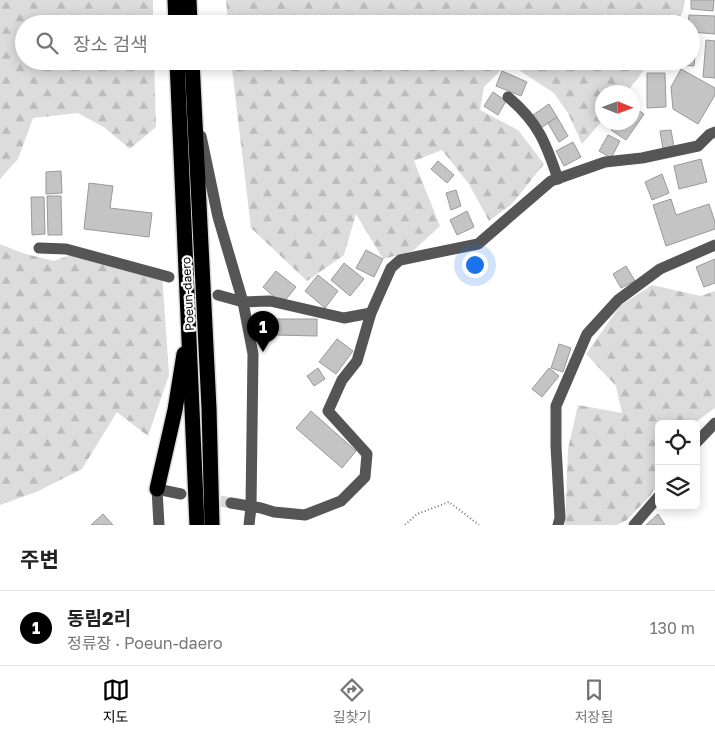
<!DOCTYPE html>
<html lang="ko">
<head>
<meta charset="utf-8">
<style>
  body { margin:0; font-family:"Golos Text","Noto Sans KR",sans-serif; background:#f2f2f2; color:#222 }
  .controls { position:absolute; right:15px; bottom:15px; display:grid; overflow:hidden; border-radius:8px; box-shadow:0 2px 12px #0003 }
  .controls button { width:45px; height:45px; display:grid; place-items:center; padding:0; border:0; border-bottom:1px solid #e0e0e0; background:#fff; color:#222; font:25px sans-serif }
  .compass { position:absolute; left:595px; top:85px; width:45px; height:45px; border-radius:50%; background:#fff; box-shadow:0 2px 12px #0003; rotate:91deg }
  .you { position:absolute; left:474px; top:264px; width:18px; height:18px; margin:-12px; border:4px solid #fff; border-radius:50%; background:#1a73e8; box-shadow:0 0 0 8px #1a73e833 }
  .badge { display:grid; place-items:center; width:32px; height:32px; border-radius:50%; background:#000; color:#fff; font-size:16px; font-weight:700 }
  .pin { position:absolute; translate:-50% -41px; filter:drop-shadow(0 1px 2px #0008) }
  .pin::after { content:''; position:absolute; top:26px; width:18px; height:15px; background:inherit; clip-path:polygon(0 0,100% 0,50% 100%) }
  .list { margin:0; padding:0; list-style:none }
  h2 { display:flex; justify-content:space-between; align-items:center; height:65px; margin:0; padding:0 20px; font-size:21px }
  h2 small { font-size:16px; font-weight:400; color:#767676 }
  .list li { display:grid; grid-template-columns:32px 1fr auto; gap:15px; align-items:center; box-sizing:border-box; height:75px; padding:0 20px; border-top:1px solid #e0e0e0 }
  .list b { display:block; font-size:19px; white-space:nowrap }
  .list p { margin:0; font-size:16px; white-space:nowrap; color:#767676 }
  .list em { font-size:16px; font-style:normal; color:#767676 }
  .icon { flex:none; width:28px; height:28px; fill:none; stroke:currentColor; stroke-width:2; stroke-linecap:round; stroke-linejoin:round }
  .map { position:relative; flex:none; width:715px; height:525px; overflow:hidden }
  .search { position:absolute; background:#fff; box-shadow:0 2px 12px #0003; left:15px; right:15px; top:15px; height:55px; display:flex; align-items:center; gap:12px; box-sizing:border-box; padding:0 18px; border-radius:28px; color:#767676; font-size:19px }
  .sheet { height:140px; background:#fff }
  nav { display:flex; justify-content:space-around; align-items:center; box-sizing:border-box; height:70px; border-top:1px solid #e0e0e0; background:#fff; font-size:14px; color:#767676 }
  nav a { display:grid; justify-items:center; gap:2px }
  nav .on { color:#000 }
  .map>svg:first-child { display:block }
</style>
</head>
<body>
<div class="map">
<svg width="715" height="525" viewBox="0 0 715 525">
  <defs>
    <pattern id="forest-firs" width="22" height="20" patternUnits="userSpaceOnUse" patternTransform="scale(1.25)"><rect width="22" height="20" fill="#dcdcdc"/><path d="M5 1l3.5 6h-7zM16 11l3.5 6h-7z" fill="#bbb"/></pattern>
  </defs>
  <rect width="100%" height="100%" fill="#fff"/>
  <g fill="url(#forest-firs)">
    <path d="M0,0h153v24h-129v37h130l2,66 -26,22 -25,-21 -27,-15 -45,5 -15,41 -18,20z"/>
    <path d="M226,0h459l-2,11 -7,13h-448z"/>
    <path d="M231,61h420l-24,31h-25v29l-20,23 -14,-31 -14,-20 -46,-30 -24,24 -4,23 38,20 26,34 -32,40 -23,17 -20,-37 -27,-34 -28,11 26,65 -27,25 -30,8 -27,-45 -12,41 -37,26 -56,-53z"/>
    <path d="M0,244l22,9 32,8 30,-11 78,23 7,102 -21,61 -31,-24 -35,57 -46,23 -36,13z"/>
    <path d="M652,285l49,11 14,-5v117l-22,16h-34v57l-9,15 -23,24 -10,5h-52l3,-76 10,-44 44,8 -6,-27 -30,-32 34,-48z"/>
  </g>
  <g fill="#c4c4c4" stroke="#999">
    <path d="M691,0h23l-1,11 -22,-2z"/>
    <path d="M689,15l26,1v18l-24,-2v-8h-3z"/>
    <path d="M691,35h6l-3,31 -18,-1v-4h15z"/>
    <path d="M706,40l9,1v37l-12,-1z"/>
    <path d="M681,69l34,19v7l-17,29 -25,-15 -2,-22z"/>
    <path d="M502,71l25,11 -6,14 -25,-10z"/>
    <path d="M647,73h18l1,34 -19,1z"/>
    <path d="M493,92l13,9 -8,14 -14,-9z"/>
    <path d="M549,104l8,13 -16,11 -8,-13z"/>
    <path d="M632,106l12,8 -18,26 -15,-10 5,-8h16z"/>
    <path d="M557,117l11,19 -9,6 -11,-19z"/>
    <path d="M671,130l3,17 -11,2 -3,-18z"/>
    <path d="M608,135l12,6 -9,17 -12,-7z"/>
    <path d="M573,142l8,15 -17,9 -8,-15z"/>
    <path d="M701,159l6,23 -28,7 -5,-23z"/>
    <path d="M438,161l16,14 -7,8 -16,-14z"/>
    <path d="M61,171l1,22 -16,1v-22z"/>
    <path d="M662,174l7,19 -17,7 -7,-18z"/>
    <path d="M89,183l24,3 -3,22 42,5 -3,24 -65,-8z"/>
    <path d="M456,190l5,16 -10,4 -5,-17z"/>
    <path d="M47,196h14l1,39h-14z"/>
    <path d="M31,197h13l1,37 -13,1z"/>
    <path d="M671,199l5,16 33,-11 6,18v7l-49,17 -13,-41z"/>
    <path d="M467,211l7,16 -17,8 -7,-15z"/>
    <path d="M366,250l17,9 -9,18 -18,-9z"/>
    <path d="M715,259v24l-11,4 -8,-20z"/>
    <path d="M344,263l20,16 -14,17 -19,-16z"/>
    <path d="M626,266l9,15 -14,7 -8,-14z"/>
    <path d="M276,271l20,16 -14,17 -19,-17z"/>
    <path d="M318,275l20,16 -13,17 -20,-17z"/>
    <path d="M276,319h41v17l-42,-1z"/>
    <path d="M337,339l16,12 -17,23 -17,-12z"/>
    <path d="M559,344l12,4 -8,24 -12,-4z"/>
    <path d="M318,368l7,11 -11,7 -7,-10z"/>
    <path d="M549,368l10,8 -17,21 -10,-8z"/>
    <path d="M311,411l45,40 -14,17 -46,-40z"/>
    <path d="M103,514l10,11h-22z"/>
    <path d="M658,514l7,11h-19z"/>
  </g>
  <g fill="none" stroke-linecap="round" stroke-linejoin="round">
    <path stroke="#d9d9d9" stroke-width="11" stroke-dasharray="11 5.5" stroke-linecap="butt" d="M188,495l43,8"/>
    <defs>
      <g id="highway">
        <path d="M175,0l1,24"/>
        <path d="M189,0l1,24"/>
        <path d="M177,61l20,464"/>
        <path d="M192,61l17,347 3,117"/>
        <path d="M157,489l18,-79 9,-56"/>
      </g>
    </defs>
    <use href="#highway" stroke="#dbdbdb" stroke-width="18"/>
    <path stroke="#777" stroke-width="2" stroke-dasharray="1 2.5" stroke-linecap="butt" d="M405,525l12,-11 32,-12 30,23"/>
    <g stroke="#555" stroke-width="11">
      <path d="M508,97c30,25 38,46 50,82"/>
      <path d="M201,136l17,81 25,85 10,52 -2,153 -2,18"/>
      <path d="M39,248l27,1 103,28"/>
      <path d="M218,295l25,7 27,-1 74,17 27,-5"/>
      <path d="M696,443l19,-20"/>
      <path d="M231,503l30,5 13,4 31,3 36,-14 24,-24 2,-23 -39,-43 14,-31 15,-19 14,-48 20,-45 9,-8 78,-16 73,-63 54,-19 37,-4 56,-12 12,-12 5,-2"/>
      <path d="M159,525l-2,-36 24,5"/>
      <path d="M558,525l2,-7 -4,-72v-40l31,-72 31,-34 42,-31 55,-24"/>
      <path d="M634,525l25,-29"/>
    </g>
    <use href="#highway" stroke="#000" stroke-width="15"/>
  </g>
  <g text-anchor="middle" stroke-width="4.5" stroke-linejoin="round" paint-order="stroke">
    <g font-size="12" fill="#000" stroke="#fff">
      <text transform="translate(188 294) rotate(-93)" y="4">Poeun-daero</text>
    </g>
  </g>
</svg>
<div class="controls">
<button><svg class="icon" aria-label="locate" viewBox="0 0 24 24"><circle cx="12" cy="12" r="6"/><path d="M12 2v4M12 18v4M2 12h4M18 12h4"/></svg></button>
<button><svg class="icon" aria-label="layers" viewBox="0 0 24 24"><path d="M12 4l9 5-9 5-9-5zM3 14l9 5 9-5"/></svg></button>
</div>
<svg class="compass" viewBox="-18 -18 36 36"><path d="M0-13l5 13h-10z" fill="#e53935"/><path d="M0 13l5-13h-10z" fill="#767676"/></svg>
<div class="you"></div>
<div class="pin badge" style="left:263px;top:352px">1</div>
<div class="search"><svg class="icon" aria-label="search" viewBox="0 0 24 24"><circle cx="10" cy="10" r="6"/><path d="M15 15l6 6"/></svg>장소 검색</div>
</div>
<section class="sheet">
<h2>주변<small></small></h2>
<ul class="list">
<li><span class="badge">1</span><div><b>동림2리</b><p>정류장 · Poeun-daero</p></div><em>130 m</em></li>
</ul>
</section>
<nav>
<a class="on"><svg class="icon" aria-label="map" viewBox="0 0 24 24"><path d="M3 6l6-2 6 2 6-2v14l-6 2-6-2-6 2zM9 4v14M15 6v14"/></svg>지도</a>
<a><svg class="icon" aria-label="directions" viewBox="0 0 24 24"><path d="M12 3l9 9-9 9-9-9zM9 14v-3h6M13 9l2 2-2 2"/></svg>길찾기</a>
<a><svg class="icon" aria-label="saved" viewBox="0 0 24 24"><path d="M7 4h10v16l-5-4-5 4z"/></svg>저장됨</a>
</nav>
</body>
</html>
